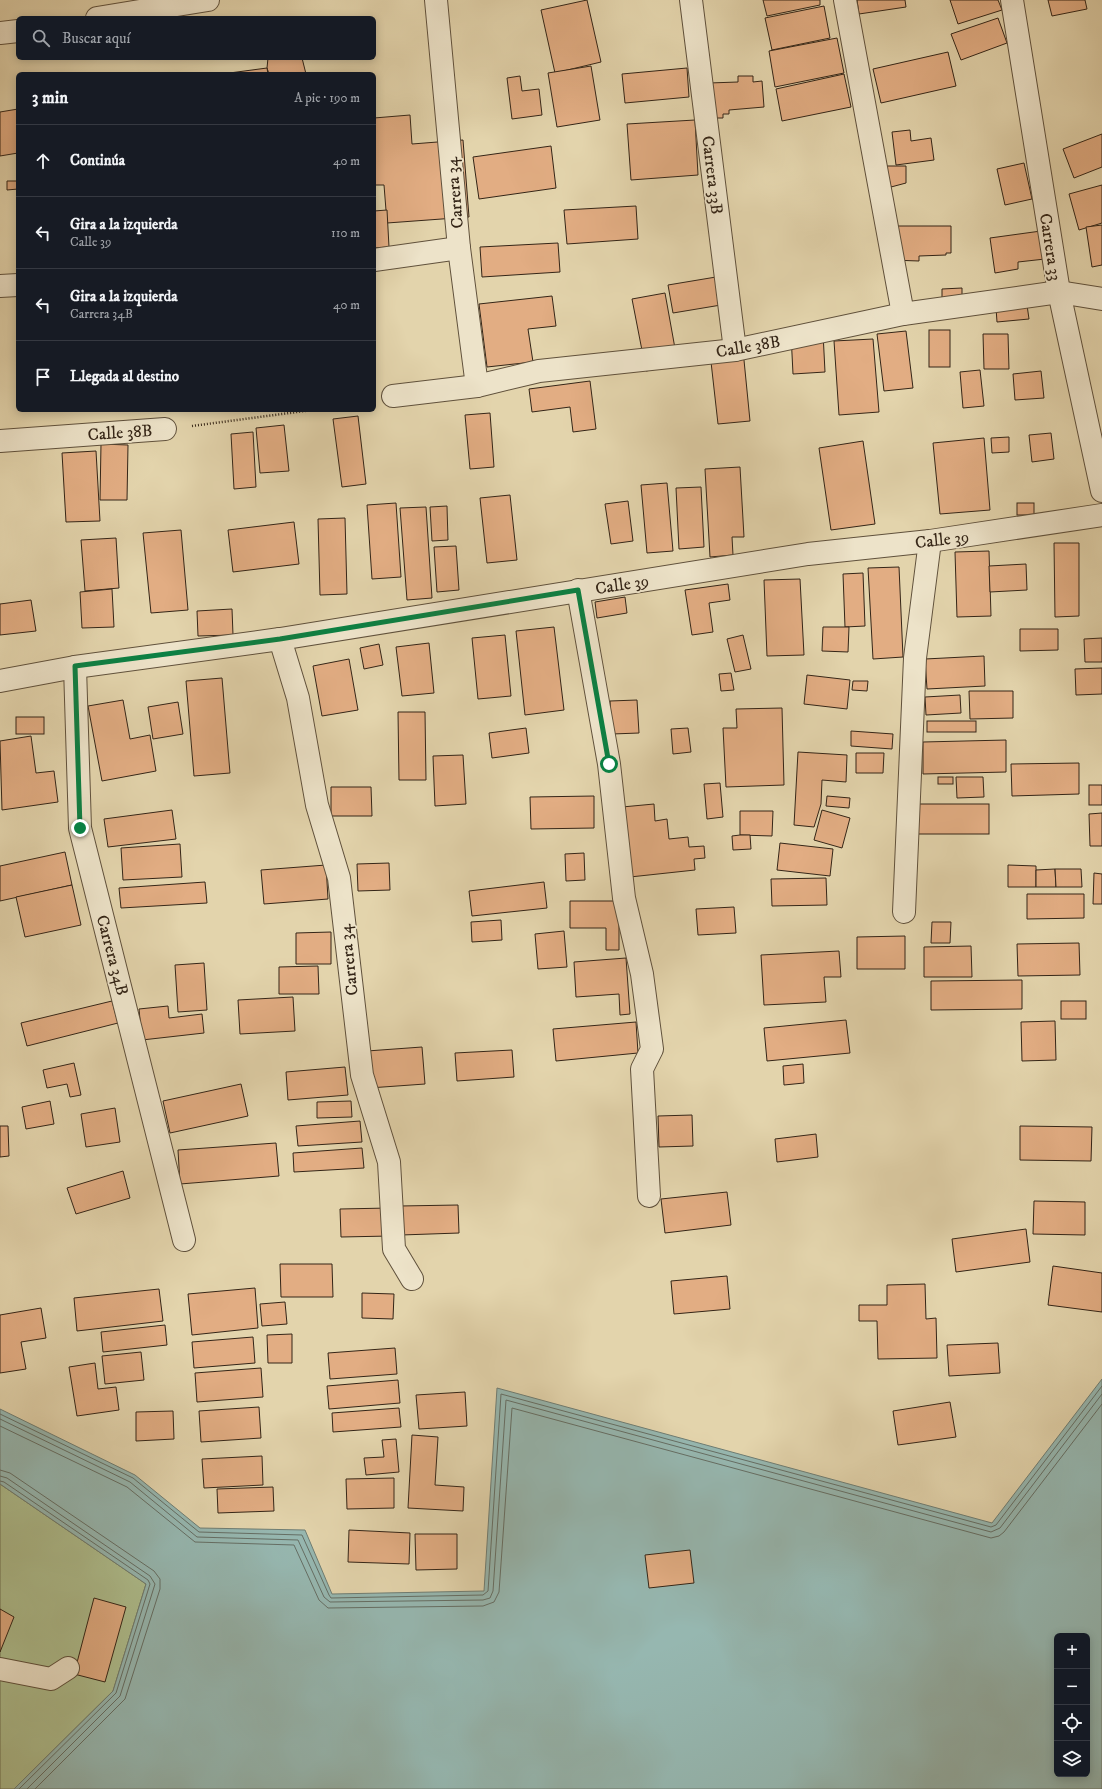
<!DOCTYPE html>
<html lang="es">
<head>
<meta charset="utf-8">
<style>
  body { margin:0; font-family:"IM FELL DW Pica",serif; background:#242831; color:#f1f3f6 }
  .controls { position:absolute; right:12px; bottom:12px; display:grid; overflow:hidden; border-radius:6px; box-shadow:0 2px 10px #0003 }
  .controls button { width:36px; height:36px; display:grid; place-items:center; padding:0; border:0; border-bottom:1px solid #363941; background:#171b24; color:#f1f3f6; font:20px sans-serif }
  .stop { position:absolute; width:12px; height:12px; margin:-9px; border:3px solid #0b8043; border-radius:50%; background:#fff }
  .stop.end { background:#0b8043; border-color:#fff; box-shadow:0 1px 4px #0008 }
  .list { margin:0; padding:0; list-style:none }
  h2 { display:flex; justify-content:space-between; align-items:center; height:52px; margin:0; padding:0 16px; font-size:17px }
  h2 small { font-size:13px; font-weight:400; color:#9ea1a6 }
  .list li { display:grid; grid-template-columns:26px 1fr auto; gap:12px; align-items:center; box-sizing:border-box; height:72px; padding:0 16px; border-top:1px solid #363941 }
  .list b { display:block; font-size:15px; white-space:nowrap }
  .list p { margin:0; font-size:13px; white-space:nowrap; color:#9ea1a6 }
  .list em { font-size:13px; font-style:normal; color:#9ea1a6 }
  .icon { flex:none; width:22px; height:22px; fill:none; stroke:currentColor; stroke-width:2; stroke-linecap:round; stroke-linejoin:round }
  .map { position:relative; flex:none; width:1102px; height:1789px; overflow:hidden }
  .search { position:absolute; background:#171b24; box-shadow:0 2px 10px #0003; left:16px; top:16px; width:360px; height:44px; display:flex; align-items:center; gap:10px; box-sizing:border-box; padding:0 14px; border-radius:6px; color:#9ea1a6; font-size:15px }
  .panel { position:absolute; background:#171b24; box-shadow:0 2px 10px #0003; left:16px; top:72px; width:360px; height:340px; border-radius:6px }
  .map>svg:first-child { display:block }
</style>
</head>
<body>
<div class="map">
<svg width="1102" height="1789" viewBox="0 0 1102 1789">
  <rect width="100%" height="100%" fill="#e3d4ac"/>
  <filter id="stains"><feTurbulence type="fractalNoise" baseFrequency=".005" numOctaves="4"/><feColorMatrix values="0 0 0 0 .2 0 0 0 0 .09 0 0 0 0 .02 0 0 0 .5 -.17"/></filter>
  <radialGradient id="worn" r=".72"><stop offset=".6" stop-color="#630" stop-opacity="0"/><stop offset="1" stop-color="#630" stop-opacity=".3"/></radialGradient>
  <path fill="#aebe8e" stroke="#717252" d="M0,1484l146,100 -33,107 -99,98h-14z"/>
  <path fill="#96b7b0" stroke="#6f7d73" fill-rule="evenodd" d="M1102,1379v410h-1088l99,-98 33,-107 -146,-100v-75l135,66 65,53 105,2 27,64 152,-3 13,-203 495,135zM1057,1636h30v138h-30z"/>
  <g fill="none" stroke-linecap="round" stroke-linejoin="round">
    <g stroke="#656e64" stroke-width="1">
      <path d="M0,1414l133,64 66,54 103,3 27,60 2,3 152,-3 5,-4 13,-197 490,133 5,-2 106,-139"/>
      <path d="M0,1419l130,63 67,55 101,3 26,57 6,5 153,-2 7,-2 3,-7 13,-191 485,132 9,-4 102,-134"/>
      <path d="M0,1426l127,61 68,55 99,3 25,55 9,8 155,-2 11,-4 5,-10 13,-184 479,130 8,-2 5,-4 98,-128"/>
      <path d="M0,1470l10,3 144,98 6,8v10l-35,110 -90,90"/>
      <path d="M0,1476l7,2 143,98 5,8 -35,112 -93,93"/>
      <path d="M0,1481l4,1 144,98 2,4 -34,109 -97,96"/>
    </g>
  </g>
  <g fill="#e2ad83" stroke="#342517">
    <path d="M587,0l14,62 -46,11 -14,-63z"/>
    <path d="M763,0h57v5l-53,11z"/>
    <path d="M857,0h48l1,7 -47,7z"/>
    <path d="M950,0h48l4,10 -44,14z"/>
    <path d="M1048,0h37l2,9 -35,7z"/>
    <path d="M824,6l6,32 -58,12 -7,-32z"/>
    <path d="M998,18l9,25 -46,17 -10,-26z"/>
    <path d="M837,38l7,35 -69,14 -6,-36z"/>
    <path d="M948,52l8,34 -75,17 -8,-34z"/>
    <path d="M268,58h34l4,16h-37l-2,-6z"/>
    <path d="M591,66l9,54 -43,7 -9,-54z"/>
    <path d="M267,68l1,6h-46z"/>
    <path d="M687,68l2,29 -64,6 -3,-29z"/>
    <path d="M844,74l7,33 -69,14 -6,-32z"/>
    <path d="M520,76l2,15 17,-2 3,26 -30,4 -5,-41z"/>
    <path d="M738,76h15v6l9,-1 2,26 -35,3v4h-6v4h-13l-1,-35 29,-1z"/>
    <path d="M18,109v44l-18,3v-44z"/>
    <path d="M410,115l2,29 51,-4 6,77 -82,6 -3,-38h-10v-67z"/>
    <path d="M695,120l3,55 -67,5 -4,-56z"/>
    <path d="M910,130l1,11 20,-3 3,22 -38,5 -4,-33z"/>
    <path d="M1102,134v33l-28,11 -11,-29z"/>
    <path d="M551,146l5,42 -77,11 -6,-42z"/>
    <path d="M1024,163l8,36 -27,6 -8,-36z"/>
    <path d="M886,166h20v17l-15,4z"/>
    <path d="M7,181h11v8l-11,1z"/>
    <path d="M1102,185v38l-23,7 -10,-36z"/>
    <path d="M636,206l2,33 -71,5 -3,-34z"/>
    <path d="M387,210l2,37 -15,1v-37z"/>
    <path d="M1102,225v40l-10,2 -6,-40z"/>
    <path d="M894,226h57v27h-5v2l-27,1v5l-28,-1z"/>
    <path d="M1041,231l4,28 -27,3v7l-23,4 -5,-35z"/>
    <path d="M558,243l2,29 -78,5 -2,-30z"/>
    <path d="M734,274l5,28 -66,11 -5,-28z"/>
    <path d="M962,288v14h-20v-13z"/>
    <path d="M665,293l13,72 -32,6 -14,-72z"/>
    <path d="M552,296l4,30 -28,3 5,33 -46,5 -8,-63z"/>
    <path d="M1027,305l2,14 -32,3 -1,-14z"/>
    <rect x="929" y="330" width="21" height="37"/>
    <path d="M906,331l7,57 -29,3 -7,-57z"/>
    <path d="M823,333l2,39 -32,2 -2,-40z"/>
    <path d="M983,334h25l1,35h-25z"/>
    <path d="M873,339l6,73 -40,3 -5,-74z"/>
    <path d="M743,350l7,71 -32,3 -8,-71z"/>
    <path d="M980,370l4,36 -21,2 -3,-36z"/>
    <path d="M1041,371l3,27 -29,2 -2,-26z"/>
    <path d="M590,381l6,48 -23,3 -3,-25 -38,5 -3,-23z"/>
    <path d="M490,413l4,54 -24,2 -5,-54z"/>
    <path d="M358,416l8,68 -24,3 -9,-68z"/>
    <path d="M284,425l5,46 -29,2 -4,-45z"/>
    <path d="M253,432l3,55 -22,2 -3,-55z"/>
    <path d="M1051,433l3,26 -22,3 -3,-27z"/>
    <path d="M1009,437v15l-17,1 -1,-15z"/>
    <path d="M984,438l6,72 -50,4 -7,-71z"/>
    <path d="M863,441l12,83 -44,6 -12,-82z"/>
    <path d="M101,444l27,1 -1,55h-27z"/>
    <path d="M96,451l4,70 -34,1 -4,-69z"/>
    <path d="M740,467l4,70h-12l1,18 -23,2 -5,-88z"/>
    <path d="M667,483l6,68 -26,2 -6,-68z"/>
    <path d="M701,487l3,60 -25,2 -3,-61z"/>
    <path d="M510,495l7,65 -30,3 -7,-65z"/>
    <path d="M628,501l5,40 -22,3 -6,-40z"/>
    <path d="M396,503l5,74 -29,2 -5,-74z"/>
    <rect x="1017" y="503" width="17" height="12"/>
    <path d="M447,506l1,34 -16,1 -2,-34z"/>
    <path d="M426,507l6,91 -25,2 -7,-92z"/>
    <path d="M345,518l2,76 -27,1 -2,-76z"/>
    <path d="M294,522l5,42 -66,8 -5,-42z"/>
    <path d="M181,530l7,80 -37,3 -8,-80z"/>
    <path d="M116,538l3,50 -34,3 -4,-51z"/>
    <path d="M1054,543h25v73l-24,1z"/>
    <path d="M456,546l3,44 -22,2 -3,-45z"/>
    <path d="M989,551l2,65 -34,1 -2,-65z"/>
    <path d="M1026,564l1,26 -37,2 -1,-26z"/>
    <path d="M899,567l4,90 -30,2 -5,-91z"/>
    <path d="M863,573l2,53 -20,1 -2,-53z"/>
    <path d="M800,579l4,76 -37,1 -3,-76z"/>
    <path d="M728,584l2,16 -21,3 4,29 -21,3 -7,-45z"/>
    <path d="M112,589l2,38 -32,1 -2,-36z"/>
    <path d="M625,597l2,16 -30,5 -2,-16z"/>
    <path d="M31,600l5,31 -36,4v-31z"/>
    <path d="M232,609l1,26 -35,1 -1,-25z"/>
    <path d="M554,627l10,83 -39,5 -9,-84z"/>
    <path d="M823,627h26l-1,25 -26,-1z"/>
    <path d="M1020,629h38v21l-38,1z"/>
    <path d="M505,635l6,61 -33,3 -6,-61z"/>
    <path d="M743,635l8,34 -16,3 -8,-33z"/>
    <path d="M1102,638v24h-17l-1,-23z"/>
    <path d="M429,643l5,50 -32,3 -6,-49z"/>
    <path d="M379,644l4,21 -19,4 -4,-21z"/>
    <path d="M984,656l1,30 -58,3 -2,-30z"/>
    <path d="M349,659l9,51 -36,6 -9,-50z"/>
    <path d="M1102,668v26l-26,1 -1,-26z"/>
    <path d="M731,673l3,17 -13,1 -2,-17z"/>
    <path d="M807,675l43,5 -3,29 -43,-5z"/>
    <path d="M222,678l8,95 -36,3 -8,-95z"/>
    <path d="M853,681h15l-1,10 -15,-1z"/>
    <path d="M969,691h44v27l-43,1z"/>
    <path d="M960,695l1,18 -35,2 -1,-18z"/>
    <path d="M123,700l7,39 20,-4 6,36 -54,10 -14,-75z"/>
    <path d="M637,700l2,33 -27,1 -2,-33z"/>
    <path d="M178,702l5,32 -30,5 -5,-32z"/>
    <path d="M782,708l2,77 -58,2 -3,-59h14l-1,-19z"/>
    <path d="M398,712h27l1,68h-27z"/>
    <rect x="16" y="717" width="28" height="17"/>
    <rect x="927" y="721" width="49" height="11"/>
    <path d="M526,728l3,25 -37,5 -3,-25z"/>
    <path d="M688,728l3,24 -18,2 -2,-25z"/>
    <path d="M851,731l42,3 -1,15 -41,-3z"/>
    <path d="M31,736l5,37 18,-2 4,31 -56,8 -2,-69z"/>
    <path d="M1006,740v32l-83,2v-32z"/>
    <path d="M798,752l49,3 -1,27 -24,-2 -1,24 -7,23 -20,-2z"/>
    <path d="M856,753h28l-1,20h-27z"/>
    <path d="M463,755l3,49 -31,2 -2,-50z"/>
    <path d="M1079,763v31l-67,2 -1,-32z"/>
    <rect x="938" y="777" width="15" height="7"/>
    <path d="M956,777h27l1,20 -27,1z"/>
    <path d="M720,783l3,34 -16,2 -3,-35z"/>
    <rect x="1089" y="785" width="13" height="20"/>
    <path d="M331,787h40l1,29h-41z"/>
    <path d="M594,796v32l-63,1 -1,-32z"/>
    <path d="M827,796l23,2 -1,10 -23,-2z"/>
    <path d="M654,804l1,17 12,-2 2,20 19,-2 1,10 15,-1 1,12 -11,1 1,11 -65,7 -8,-70z"/>
    <rect x="916" y="804" width="73" height="30"/>
    <path d="M172,810l4,29 -68,8 -4,-28z"/>
    <path d="M822,810l28,8 -8,30 -28,-8z"/>
    <path d="M740,811h33l-1,25 -32,-1z"/>
    <path d="M1102,813v33h-12l-1,-32z"/>
    <path d="M740,835h10l1,14 -18,1 -1,-14z"/>
    <path d="M780,843l53,6 -3,27 -53,-6z"/>
    <path d="M180,844l2,33 -59,3 -2,-32z"/>
    <path d="M65,852l7,33 -72,16v-35z"/>
    <path d="M584,853l1,27 -19,1 -1,-27z"/>
    <path d="M389,863l1,27 -32,1 -1,-27z"/>
    <path d="M326,865l2,34 -64,5 -3,-34z"/>
    <path d="M1008,865l28,1v21h-28z"/>
    <path d="M1055,869l1,18h-20v-17z"/>
    <path d="M1055,869h26l1,18h-26z"/>
    <path d="M1094,873l8,1v30h-9z"/>
    <path d="M826,878l1,27 -55,1 -1,-27z"/>
    <path d="M205,882l2,21 -86,5 -2,-20z"/>
    <path d="M544,882l3,26 -75,8 -3,-25z"/>
    <path d="M72,885l9,40 -56,12 -9,-40z"/>
    <path d="M1027,894h57v24l-57,1z"/>
    <path d="M570,901h49v49h-13v-22h-36z"/>
    <path d="M734,907l2,26 -38,2 -2,-26z"/>
    <path d="M501,920l1,20 -30,2 -1,-20z"/>
    <path d="M932,922h19l-1,21h-19z"/>
    <path d="M564,931l3,36 -29,2 -3,-35z"/>
    <path d="M331,932v32h-35v-31z"/>
    <path d="M905,936v33h-48v-32z"/>
    <path d="M1079,943l1,32 -62,1 -1,-32z"/>
    <path d="M971,946l1,31h-48v-30z"/>
    <path d="M839,951l2,26h-17l2,25 -62,3 -3,-50z"/>
    <path d="M626,958l4,56 -10,1 -1,-21 -43,3 -2,-35z"/>
    <path d="M204,963l3,47 -29,2 -3,-47z"/>
    <path d="M318,966l1,28h-40v-27z"/>
    <path d="M1022,980v29l-91,1v-29z"/>
    <path d="M293,997l2,34 -55,3 -2,-34z"/>
    <path d="M112,1001l6,22 -91,23 -6,-23z"/>
    <rect x="1061" y="1001" width="25" height="18"/>
    <path d="M168,1006l1,12 33,-4 2,19 -62,7 -3,-31z"/>
    <path d="M846,1020l4,33 -83,8 -3,-33z"/>
    <path d="M1055,1021l1,39 -34,1 -1,-39z"/>
    <path d="M636,1022l2,31 -82,8 -3,-32z"/>
    <path d="M422,1047l3,37 -56,4 -2,-37z"/>
    <path d="M512,1050l2,27 -57,4 -2,-28z"/>
    <path d="M74,1063l7,32 -11,2 -3,-13 -20,4 -4,-18z"/>
    <path d="M803,1064l1,19 -20,2 -1,-19z"/>
    <path d="M345,1067l3,28 -60,5 -2,-28z"/>
    <path d="M241,1084l7,32 -78,17 -7,-32z"/>
    <path d="M50,1101l4,23 -28,5 -4,-22z"/>
    <path d="M351,1101l1,16 -35,1v-16z"/>
    <path d="M115,1108l5,34 -34,5 -5,-33z"/>
    <path d="M692,1115l1,31 -34,1 -1,-31z"/>
    <path d="M360,1121l2,21 -64,4 -2,-20z"/>
    <path d="M0,1126h8l1,30 -9,1z"/>
    <path d="M1020,1126l72,1 -1,34 -71,-1z"/>
    <path d="M816,1134l2,23 -41,5 -2,-23z"/>
    <path d="M276,1143l3,33 -99,8 -2,-34z"/>
    <path d="M362,1148l2,20 -70,4 -1,-19z"/>
    <path d="M123,1171l7,27 -54,16 -9,-26z"/>
    <path d="M727,1192l4,33 -66,8 -4,-34z"/>
    <path d="M1034,1201l51,1v33l-52,-1z"/>
    <path d="M458,1205l1,28 -58,2 -1,-29z"/>
    <path d="M389,1208l1,28 -49,1 -1,-28z"/>
    <path d="M1026,1229l4,33 -74,10 -4,-33z"/>
    <path d="M280,1264h52l1,33h-52z"/>
    <path d="M1053,1266l49,7v39l-54,-7z"/>
    <path d="M727,1276l3,33 -56,5 -3,-33z"/>
    <path d="M925,1284l1,35 10,-1 1,40 -59,1 -1,-38h-18v-16h28v-20z"/>
    <path d="M255,1288l3,40 -66,7 -4,-41z"/>
    <path d="M159,1289l4,32 -86,10 -3,-33z"/>
    <path d="M362,1293l32,1 -1,25 -31,-1z"/>
    <path d="M285,1302l2,22 -25,2 -2,-22z"/>
    <path d="M41,1308l5,30 -25,4 5,27 -26,4v-58z"/>
    <path d="M165,1325l2,20 -64,7 -2,-20z"/>
    <path d="M292,1334v29h-24l-1,-28z"/>
    <path d="M253,1337l2,26 -61,5 -2,-26z"/>
    <path d="M998,1343l2,30 -51,3 -2,-31z"/>
    <path d="M395,1348l2,26 -67,5 -2,-26z"/>
    <path d="M141,1352l3,28 -39,4 -3,-28z"/>
    <path d="M95,1363l3,26 18,-2 3,23 -42,6 -8,-49z"/>
    <path d="M261,1368l2,29 -66,5 -2,-29z"/>
    <path d="M398,1380l2,23 -71,6 -2,-23z"/>
    <path d="M465,1392l2,34 -48,3 -3,-34z"/>
    <path d="M950,1402l6,35 -58,8 -5,-34z"/>
    <path d="M259,1407l2,31 -60,4 -2,-31z"/>
    <path d="M399,1408l2,19 -68,5 -1,-19z"/>
    <path d="M173,1411l1,28 -38,2v-29z"/>
    <path d="M412,1435l26,2 -3,48 29,2 -1,24 -55,-3z"/>
    <path d="M396,1439l3,33 -33,3 -2,-17 20,-1 -2,-17z"/>
    <path d="M262,1456l1,29 -59,3 -2,-29z"/>
    <path d="M394,1478v30l-47,1 -1,-30z"/>
    <path d="M273,1487l1,24 -56,2 -1,-24z"/>
    <path d="M349,1530l61,3 -1,31 -61,-2z"/>
    <path d="M415,1534h42v35l-41,1z"/>
    <path d="M690,1550l4,33 -45,5 -4,-33z"/>
    <path d="M94,1598l32,9 -21,75 -31,-8z"/>
    <path d="M0,1609l14,8 -14,35z"/>
  </g>
  <g fill="none" stroke-linecap="round" stroke-linejoin="round">
    <defs>
      <g id="minor">
        <path d="M436,0l23,248 18,138"/>
        <path d="M691,0l44,350"/>
        <path d="M845,0l58,314"/>
        <path d="M1012,0l47,292 43,199"/>
        <path d="M97,18l111,-18"/>
        <path d="M0,33l18,-2"/>
        <path d="M374,260l85,-12"/>
        <path d="M0,286l18,-1"/>
        <path d="M393,396l84,-10 62,-15 196,-21 168,-36 156,-22 43,7"/>
        <path d="M0,441l165,-12"/>
        <path d="M578,590l31,174 15,134 18,76 10,75 -10,20 7,127"/>
        <path d="M280,639l18,59 19,107 22,73 23,197 27,87 5,87 18,30"/>
        <path d="M75,667l5,161 104,412"/>
        <path d="M0,681l75,-14 205,-28 528,-85 122,-13 172,-26"/>
        <path d="M904,912l11,-254 15,-117"/>
        <path d="M0,1669l51,10 17,-11"/>
      </g>
    </defs>
    <use href="#minor" stroke="#60513c" stroke-width="24"/>
    <path stroke="#342517" stroke-width="2.5" stroke-dasharray="1 2" stroke-linecap="butt" d="M192,426l120,-16"/>
    <use href="#minor" stroke="#ede3c9" stroke-width="22"/>
  </g>
  <g fill="none" stroke-linecap="round" stroke-linejoin="round">
    <path stroke="#0b8043" stroke-width="5" d="M80,828l-5,-162 205,-27 298,-49 31,174"/>
  </g>
  <g text-anchor="middle" stroke-width="3.5" stroke-linejoin="round" paint-order="stroke">
    <g font-size="17" fill="#342517" stroke="#ede3c9">
      <text transform="translate(713 175) rotate(83)" y="6">Carrera 33B</text>
      <text transform="translate(454 193) rotate(-95)" y="6">Carrera 34</text>
      <text transform="translate(1051 247) rotate(81)" y="6">Carrera 33</text>
      <text transform="translate(748 346) rotate(-10)" y="6">Calle 38B</text>
      <text transform="translate(120 432) rotate(-4)" y="6">Calle 38B</text>
      <text transform="translate(942 539) rotate(-7)" y="6">Calle 39</text>
      <text transform="translate(622 584) rotate(-9)" y="6">Calle 39</text>
      <text transform="translate(113 955) rotate(75)" y="6">Carrera 34B</text>
      <text transform="translate(348 960) rotate(-96)" y="6">Carrera 34</text>
    </g>
  </g>
  <rect width="100%" height="100%" filter="url(#stains)"/>
  <rect width="100%" height="100%" fill="url(#worn)"/>
</svg>
<div class="controls">
<button>+</button>
<button>−</button>
<button><svg class="icon" aria-label="locate" viewBox="0 0 24 24"><circle cx="12" cy="12" r="6"/><path d="M12 2v4M12 18v4M2 12h4M18 12h4"/></svg></button>
<button><svg class="icon" aria-label="layers" viewBox="0 0 24 24"><path d="M12 4l9 5-9 5-9-5zM3 14l9 5 9-5"/></svg></button>
</div>
<div class="stop" style="left:609px;top:764px"></div>
<div class="stop end" style="left:80px;top:828px"></div>
<div class="search"><svg class="icon" aria-label="search" viewBox="0 0 24 24"><circle cx="10" cy="10" r="6"/><path d="M15 15l6 6"/></svg>Buscar aquí</div>
<section class="panel">
<h2>3 min<small>A pie · 190 m</small></h2>
<ul class="list">
<li><svg class="icon" aria-label="ahead" viewBox="0 0 24 24"><path d="M12 20V5M6 11l6-6 6 6"/></svg><div><b>Continúa</b></div><em>40 m</em></li>
<li><svg class="icon" aria-label="left" viewBox="0 0 24 24"><path d="M17 20v-9H6M10 6l-5 5 5 5"/></svg><div><b>Gira a la izquierda</b><p>Calle 39</p></div><em>110 m</em></li>
<li><svg class="icon" aria-label="left" viewBox="0 0 24 24"><path d="M17 20v-9H6M10 6l-5 5 5 5"/></svg><div><b>Gira a la izquierda</b><p>Carrera 34B</p></div><em>40 m</em></li>
<li><svg class="icon" aria-label="arrive" viewBox="0 0 24 24"><path d="M6 21V4h12l-3 4 3 4H6"/></svg><div><b>Llegada al destino</b></div></li>
</ul>
</section>
</div>
</body>
</html>
